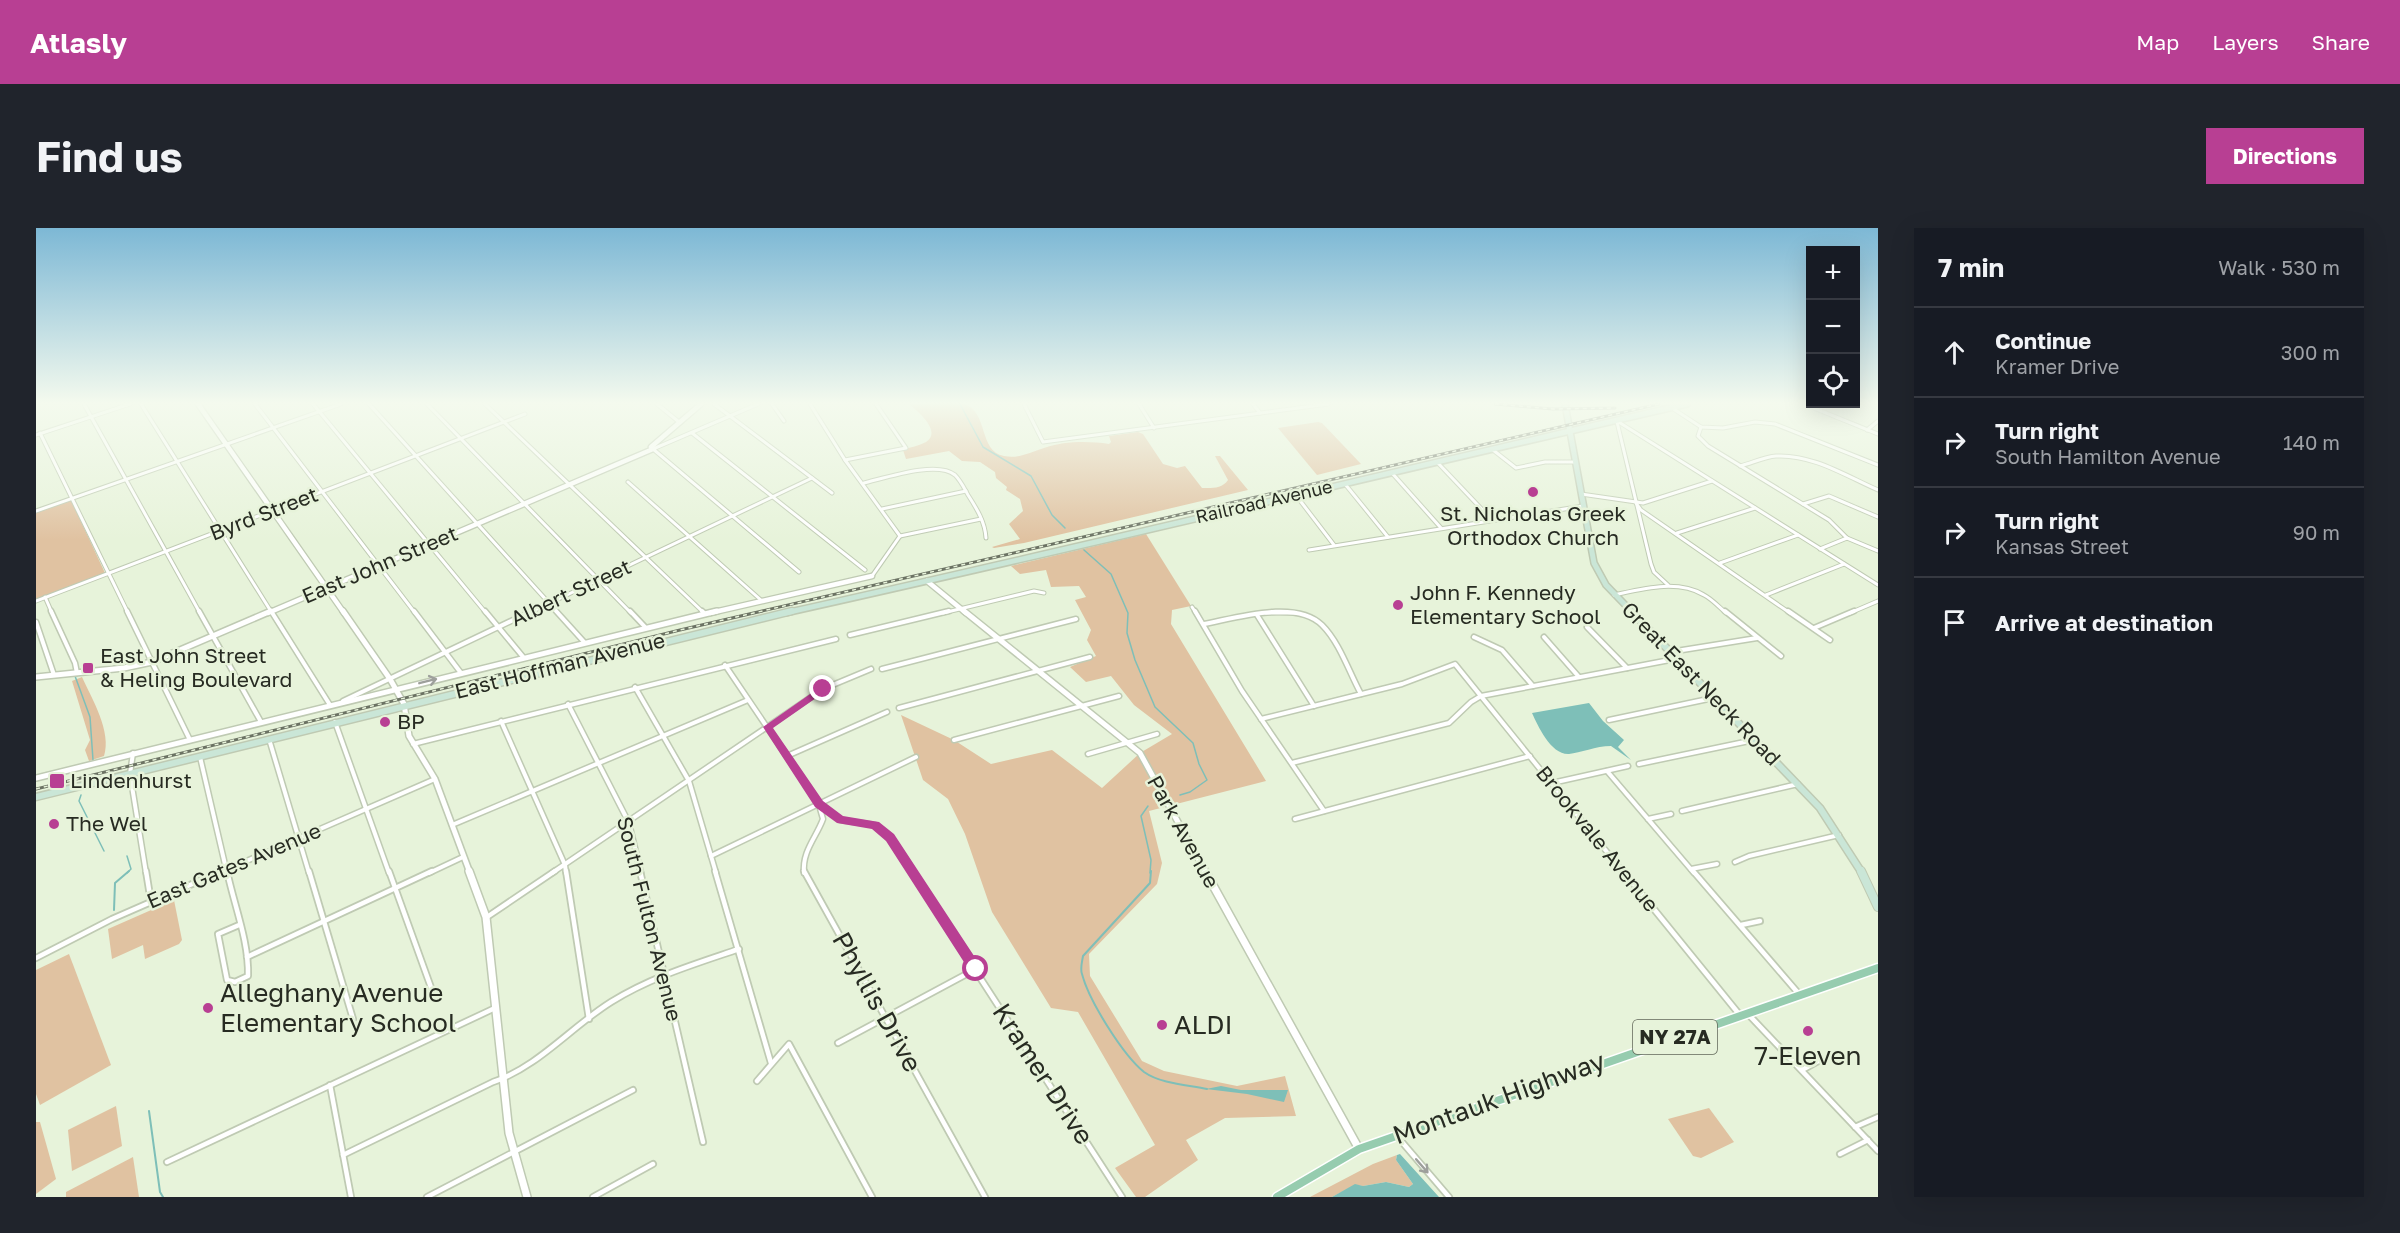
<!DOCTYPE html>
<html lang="en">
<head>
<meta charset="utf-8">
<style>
  body { margin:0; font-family:"Golos Text",sans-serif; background:#20242c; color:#f1f3f6 }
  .controls { position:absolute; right:18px; top:18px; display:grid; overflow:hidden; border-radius:0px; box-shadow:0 6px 24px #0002 }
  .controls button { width:54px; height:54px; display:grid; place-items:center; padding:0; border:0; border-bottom:2px solid #363941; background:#171b24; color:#f1f3f6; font:30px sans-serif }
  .stop { position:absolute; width:18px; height:18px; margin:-14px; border:4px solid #b83f93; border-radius:50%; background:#fff }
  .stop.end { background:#b83f93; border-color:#fff; box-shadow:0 2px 6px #0008 }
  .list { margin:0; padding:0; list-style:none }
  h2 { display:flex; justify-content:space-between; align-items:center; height:78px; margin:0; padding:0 24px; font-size:26px }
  h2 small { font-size:20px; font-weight:400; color:#9ea1a6 }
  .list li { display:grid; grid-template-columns:39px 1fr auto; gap:18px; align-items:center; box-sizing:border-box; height:90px; padding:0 24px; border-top:2px solid #363941 }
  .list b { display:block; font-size:22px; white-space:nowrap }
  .list p { margin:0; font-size:20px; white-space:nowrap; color:#9ea1a6 }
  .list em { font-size:20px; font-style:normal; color:#9ea1a6 }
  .icon { flex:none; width:33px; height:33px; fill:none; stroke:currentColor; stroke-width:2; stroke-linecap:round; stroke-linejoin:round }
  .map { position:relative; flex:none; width:1842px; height:969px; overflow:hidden; border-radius:0px }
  header { display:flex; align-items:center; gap:36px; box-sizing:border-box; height:84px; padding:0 30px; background:#b83f93; color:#fff }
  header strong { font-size:28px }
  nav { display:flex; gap:33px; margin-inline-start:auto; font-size:21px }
  .intro { display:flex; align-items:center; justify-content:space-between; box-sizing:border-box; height:144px; padding:0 36px }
  h1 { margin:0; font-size:42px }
  .button { padding:15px 27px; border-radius:0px; background:#b83f93; color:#fff; font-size:21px; font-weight:700 }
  main { display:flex; gap:36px; padding:0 36px }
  aside { flex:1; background:#171b24; border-radius:0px; box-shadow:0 6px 24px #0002 }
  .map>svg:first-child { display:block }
</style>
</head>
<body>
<header>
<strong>Atlasly</strong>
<nav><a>Map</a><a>Layers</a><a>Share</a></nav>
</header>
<div class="intro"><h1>Find us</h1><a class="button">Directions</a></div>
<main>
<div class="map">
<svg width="1842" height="969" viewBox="0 0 1842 969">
  <rect width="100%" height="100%" fill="#e7f3da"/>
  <g fill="#e0c2a1">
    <path d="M873,176c12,0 45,-3 55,0 25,8 14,47 40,52 16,3 26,-4 40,-8 20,-7 45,-7 65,-4l2,-2 -2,-6 29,-4 5,2 20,30 14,4 8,-2 17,22c10,0 20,1 26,-8l-13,-24h5l28,34 -224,53 -30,5 -2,-1 28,-8 -11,-15 14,-13 -3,-12 -14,-9 1,-3 -11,-9 -1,-6 -15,-10 -18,-1 -13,-10 -43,8 -3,-9c7,-3 16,-4 23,-8 17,-11 -10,-32 -17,-38z"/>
    <path d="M1282,194l4,1 39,41 -44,11 -39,-47z"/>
    <path d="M35,272l34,73 -69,26v-87z"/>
    <path d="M1110,306l45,72 -19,4 -1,14 95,157 -117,30 13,52 -5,21 -68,70 1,22 52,85 22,10 73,15 48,-10 11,40 -71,2 -39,22 12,20 -53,37h-9l-21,-29 40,-23 -77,-133 -27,-4 -59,-96 -27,-78 -17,-35 -25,-19 -22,-65 53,25 37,24 61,-14 50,38 38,-35 32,-19 -38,-29 -23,-29 -25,6 -16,-15 26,-11 -9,-16 4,-10 -16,-30 11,-3 -7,-11 -28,1 -5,-17 -26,4 -9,-8z"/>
    <path d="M46,449c10,22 30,55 22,79l-15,5 -4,-11 5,-10 -18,-59z"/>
    <path d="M138,672l8,40 -3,4 -34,15 -2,-14 -31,14 -4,-30z"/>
    <path d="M33,726l42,111 -71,40 -4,-11v-124z"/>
    <path d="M80,878l6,40 -50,25 -4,-41z"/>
    <path d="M1673,880l25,34 -33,16 -8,-2 -25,-37z"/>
    <path d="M0,894h4l16,57 -20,15z"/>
    <path d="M1361,927l-1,5 17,24 -4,3 -23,-5 -23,4 -8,-1 -23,12h-22l63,-33z"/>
    <path d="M97,929l6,40h-73v-5z"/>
  </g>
  <g fill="#7ebfb8">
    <path d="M1553,475l14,18 21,19 -6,7 13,13 -20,-14c-15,0 -31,7 -42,8 -18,1 -31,-28 -37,-41z"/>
    <path d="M1185,858l20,4h47l-4,12 -37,-8 -41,-5z"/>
    <path d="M1364,926l39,43h-107l23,-13 8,2 23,-4 23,5 4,-3 -17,-24 1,-5z"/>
  </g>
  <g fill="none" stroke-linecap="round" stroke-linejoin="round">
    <g stroke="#7ebfb8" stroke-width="1.5">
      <path d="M924,176l23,43 48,29 21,39 13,13"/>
      <path d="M1048,322l27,24 17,39 -1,20 8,27 20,47 38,36 6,21 8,16 -17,12 -10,3"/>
      <path d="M39,448l15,41 3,43"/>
      <path d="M45,567l-2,6 25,50"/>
      <path d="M1112,578l-7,10 10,44 -1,13"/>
      <path d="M91,645l4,-4 -4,-13"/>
    </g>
    <g stroke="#7ebfb8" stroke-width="2">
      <path d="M1115,643l-1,12 -67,73c-1,6 -3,13 -1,18 7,27 41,81 62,98 17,12 44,13 63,17"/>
      <path d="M78,682l1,-27 14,-12"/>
      <path d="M113,883l11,81 3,5"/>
    </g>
    <defs>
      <g id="minor-far2">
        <path d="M48,176l116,209"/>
        <path d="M105,176l131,209"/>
        <path d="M219,176l160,209"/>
        <path d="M277,176l173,209"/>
        <path d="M333,176l189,209"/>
        <path d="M391,176l204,209"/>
        <path d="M449,176l219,209"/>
        <path d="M621,176l22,18"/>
        <path d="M678,176l118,89"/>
        <path d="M722,176l-105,45 146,123"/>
        <path d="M736,176l12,17"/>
        <path d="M774,176l35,56 55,76 -28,40"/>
        <path d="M988,176l19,38 285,-38"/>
        <path d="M1103,176l15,24"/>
        <path d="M1217,176l7,9"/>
        <path d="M1768,176l74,30"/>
        <path d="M1636,180l29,19 22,1 32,-6 20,2 103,41"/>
        <path d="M1581,193l261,164"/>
        <path d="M1581,194l34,142 3,8 14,13"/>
        <path d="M1665,199l-3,9 10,10 121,74 18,18 31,13"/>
        <path d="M1831,202l11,-9"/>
        <path d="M4,205l88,180"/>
        <path d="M656,205l173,137"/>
        <path d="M0,207l94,-31"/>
        <path d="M1457,222l23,18 29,-6h30"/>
        <path d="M809,232l61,-12 -30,-44"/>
        <path d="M1401,234l55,58"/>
        <path d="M1704,238c12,-3 24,-9 36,-10 36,-2 70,20 102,34"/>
        <path d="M1356,245l49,55"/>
        <path d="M592,254l134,119"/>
        <path d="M828,255c21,-5 73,-23 91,-8 6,6 9,13 13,20 9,14 17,27 18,43"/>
        <path d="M1309,256l43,53"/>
        <path d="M1259,266l39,51"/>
        <path d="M1545,266l62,9 69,-22"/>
        <path d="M1600,275l5,7 149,103"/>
        <path d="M1767,276l26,-8 49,21"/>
        <path d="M846,281l84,-18"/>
        <path d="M0,283l305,-107"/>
        <path d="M1641,305l78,-25"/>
        <path d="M864,308l81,-17"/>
        <path d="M1784,321l27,-11"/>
        <path d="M1273,322l274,-44"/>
        <path d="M1684,335l78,-28"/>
        <path d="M1578,367c28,-6 63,-16 90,0 8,4 15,12 22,18"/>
        <path d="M1730,367l78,-31"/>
        <path d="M9,369l7,16"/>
        <path d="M0,373l489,-187"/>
        <path d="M1156,379l4,6"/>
        <path d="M493,385l283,-135"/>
        <path d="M907,385l91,-22 10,2"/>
        <path d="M1230,385h30"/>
        <path d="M1814,385l28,-12"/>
      </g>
      <g id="minor-far1">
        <path d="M15,383l24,52 2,10"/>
        <path d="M91,383l63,129"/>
        <path d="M163,383l62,111"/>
        <path d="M235,383l59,94"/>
        <path d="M378,383l47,62"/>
        <path d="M449,383l39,47"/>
        <path d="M520,383l29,32"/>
        <path d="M594,383l16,17"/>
        <path d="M666,383l3,3"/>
        <path d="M1159,383l47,80 82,120"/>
        <path d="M1689,383l56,45"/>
        <path d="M1752,383l42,29"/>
        <path d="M1221,387l57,91"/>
        <path d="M0,394l18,53"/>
        <path d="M1168,396c32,-6 92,-25 118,1 18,18 27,47 39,69"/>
        <path d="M1551,399l40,41"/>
        <path d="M1778,400l40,-17"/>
        <path d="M814,407l99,-24"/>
        <path d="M1438,409l28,13 31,36"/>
        <path d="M1508,409l35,40"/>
        <path d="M1634,424l87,-14"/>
        <path d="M689,437l94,139 21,16 35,5 15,13 22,35"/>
        <path d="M846,441l194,-50"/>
        <path d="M599,459l54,94 27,92"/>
        <path d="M307,473l189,-90"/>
        <path d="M532,476l61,119 12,50"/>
        <path d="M863,480l191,-51"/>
        <path d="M1225,491l141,-35 53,-20 169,209"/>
        <path d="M1573,492l104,-22"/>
        <path d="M465,493l64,144 1,8"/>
        <path d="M299,494l54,151"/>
        <path d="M233,511l40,134"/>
        <path d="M918,512l165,-44"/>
        <path d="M377,516l423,-105"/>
        <path d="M97,525l-3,21 16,99"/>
        <path d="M1052,526l69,-20"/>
        <path d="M751,528l100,-44"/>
        <path d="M164,529l27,116"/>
        <path d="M1256,535l157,-40 22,-21 10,-6 194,-37"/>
        <path d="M1603,536l115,-24"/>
        <path d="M1571,543l87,102"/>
        <path d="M1516,555l76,-17"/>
        <path d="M1646,583l116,-27"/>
        <path d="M1259,591l235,-63"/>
        <path d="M1612,591l23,-5"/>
        <path d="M416,597l296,-125"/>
        <path d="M675,628l205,-99"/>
        <path d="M1699,634l14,-6 90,-21"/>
        <path d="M1655,641l26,-5"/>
        <path d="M183,645l216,-94"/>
        <path d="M393,645l34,-16"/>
        <path d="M516,645l271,-184 48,-20"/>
        <path d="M768,645c-2,-22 12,-35 19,-54l-4,-14"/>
      </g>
      <g id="minor">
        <path d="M110,643l5,31"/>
        <path d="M191,643c7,34 22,70 21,105l-13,6 -8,-2 -9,-46 21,-9"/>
        <path d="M273,643l44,148"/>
        <path d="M353,643l44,122"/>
        <path d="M530,643l23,148"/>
        <path d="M604,643l63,271"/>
        <path d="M679,643l56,192"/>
        <path d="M768,643l181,326"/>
        <path d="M875,643l211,326"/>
        <path d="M1587,643l116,143"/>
        <path d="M1657,643l106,123"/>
        <path d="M451,689l68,-46"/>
        <path d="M1705,697l19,-4"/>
        <path d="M211,729l185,-86"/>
        <path d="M0,730l76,-39 110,-48"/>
        <path d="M1712,786l130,137"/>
        <path d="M802,815l138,-74"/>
        <path d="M1766,842l20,-11"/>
        <path d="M721,853l32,-37 83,153"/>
        <path d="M294,857l21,112"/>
        <path d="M1819,899l23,-10"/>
        <path d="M1360,907l53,62"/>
        <path d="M1804,926l28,-14"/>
        <path d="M307,927l150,-73c45,-15 78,-55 118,-80 40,-25 84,-38 128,-53"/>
        <path d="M131,934l328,-154"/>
        <path d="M391,969l206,-107"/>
        <path d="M557,969l60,-33"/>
      </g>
      <g id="tertiary-far2">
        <path d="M162,176l146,209"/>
        <path d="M891,353l39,32"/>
        <path d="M232,385l385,-164 -2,-2 50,-43"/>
        <path d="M674,385l162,-37"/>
      </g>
      <g id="tertiary-far1">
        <path d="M307,383l47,68 14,25 5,32 26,43 35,94"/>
        <path d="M928,383l176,142 66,120"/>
        <path d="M0,449l88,-9 28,-6 119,-51"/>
        <path d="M0,550l681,-167"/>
      </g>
      <g id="tertiary">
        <path d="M433,643l17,46 23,216 18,64"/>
        <path d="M1169,643l154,278"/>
      </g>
      <g id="secondary-far2">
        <path d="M1529,176l29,159 12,22 27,28"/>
        <path d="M749,385c302,-67 601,-140 902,-209"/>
      </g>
      <g id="secondary-far1">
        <path d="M1595,383l189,197 42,65"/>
        <path d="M0,569l756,-186"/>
      </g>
      <path id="secondary" d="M1825,643l17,36"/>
      <path id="primary" d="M1241,969l82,-48 519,-181"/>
    </defs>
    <use href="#minor-far2" stroke="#bfcab3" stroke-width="5"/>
    <use href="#minor-far1" stroke="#bfcab3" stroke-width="7"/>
    <use href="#minor" stroke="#bfcab3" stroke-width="8"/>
    <use href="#tertiary-far2" stroke="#bfcab3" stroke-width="7"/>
    <use href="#tertiary-far1" stroke="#bfcab3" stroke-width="8"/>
    <use href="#tertiary" stroke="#bfcab3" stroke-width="10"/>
    <use href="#secondary-far2" stroke="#bfcab3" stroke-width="8"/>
    <use href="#secondary-far1" stroke="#bfcab3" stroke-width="9"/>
    <use href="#secondary" stroke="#bfcab3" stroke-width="10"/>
    <use href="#primary" stroke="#fff" stroke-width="11"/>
    <use href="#minor-far2" stroke="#fff" stroke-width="3"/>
    <use href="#minor-far1" stroke="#fff" stroke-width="4"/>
    <use href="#minor" stroke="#fff" stroke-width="4.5"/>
    <use href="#tertiary-far2" stroke="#fff" stroke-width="4.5"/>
    <use href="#tertiary-far1" stroke="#fff" stroke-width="5"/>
    <use href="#tertiary" stroke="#fff" stroke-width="7"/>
    <use href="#secondary-far2" stroke="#cae6d7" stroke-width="5"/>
    <use href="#secondary-far1" stroke="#cae6d7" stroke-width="6"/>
    <use href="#secondary" stroke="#cae6d7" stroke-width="8"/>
    <use href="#primary" stroke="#96ccaf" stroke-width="8"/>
    <defs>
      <g id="rail">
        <path d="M1459,176l58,5 62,-1"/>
        <path d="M0,561l644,-159 979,-226"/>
      </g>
    </defs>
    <use href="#rail" stroke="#6b7263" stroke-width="3"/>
    <use href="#rail" stroke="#e7f3da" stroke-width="1.5" stroke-dasharray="4" stroke-linecap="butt"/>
  </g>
  <defs><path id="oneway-shaft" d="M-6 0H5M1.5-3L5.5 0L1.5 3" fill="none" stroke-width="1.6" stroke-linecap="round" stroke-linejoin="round" transform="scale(1.5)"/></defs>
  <g stroke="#9ea09c">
    <use href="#oneway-shaft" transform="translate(392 453) rotate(-14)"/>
    <use href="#oneway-shaft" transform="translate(1386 938) rotate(49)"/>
  </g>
  <linearGradient id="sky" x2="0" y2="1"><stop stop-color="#7db8d5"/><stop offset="0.56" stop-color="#f4faee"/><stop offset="1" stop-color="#f4faee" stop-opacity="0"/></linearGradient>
  <rect width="1842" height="312" fill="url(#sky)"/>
  <path fill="#b83f93" d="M787,457l5,4 -2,2 -53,37 50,73 20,15 36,6 15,12 86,131v8h-9l-85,-132 -14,-12 -35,-6 -22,-16 -52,-80z"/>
  <g fill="#b83f93" stroke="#e7f3da" stroke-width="2">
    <circle cx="1497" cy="264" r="6"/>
    <circle cx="1362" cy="377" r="6"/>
    <rect x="46" y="434" width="12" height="12" rx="3"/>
    <circle cx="349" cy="494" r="6"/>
    <rect x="13" y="545" width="16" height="16" rx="3"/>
    <circle cx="18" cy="596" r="6"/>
    <circle cx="172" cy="780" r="6"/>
    <circle cx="1126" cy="797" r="6"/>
    <circle cx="1772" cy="803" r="6"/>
  </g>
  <g text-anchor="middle" stroke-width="5" stroke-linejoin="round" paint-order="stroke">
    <g font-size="18" fill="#272b22" stroke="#e7f3da">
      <text transform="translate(1228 274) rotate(-13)" y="6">Railroad Avenue</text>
    </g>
    <rect fill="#e7f3da" stroke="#616759" stroke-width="1.5" x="1597" y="792" width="84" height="34" rx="4.5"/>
    <g font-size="20" font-weight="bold" fill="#272b22">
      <text x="1639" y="816">NY 27A</text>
    </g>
    <g font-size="21" fill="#272b22" stroke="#e7f3da">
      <text transform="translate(228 286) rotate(-21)" y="7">Byrd Street</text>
      <text transform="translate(344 337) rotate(-23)" y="7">East John Street</text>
      <text transform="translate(535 365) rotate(-25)" y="7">Albert Street</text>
      <text transform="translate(524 438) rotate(-14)" y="7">East Hoffman Avenue</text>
      <text transform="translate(1665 456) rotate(46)" y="7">Great East Neck Road</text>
      <text transform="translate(1147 604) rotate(61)" y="7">Park Avenue</text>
      <text transform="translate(1561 611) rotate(51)" y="7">Brookvale Avenue</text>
      <text transform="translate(198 638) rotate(-23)" y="7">East Gates Avenue</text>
      <text transform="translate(613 691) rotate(76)" y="7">South Fulton Avenue</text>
    </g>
    <g font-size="21" fill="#272b22" stroke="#e7f3da" text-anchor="start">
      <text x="1497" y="293" text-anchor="middle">St. Nicholas Greek<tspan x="1497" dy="24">Orthodox Church</tspan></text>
      <text x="1374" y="372">John F. Kennedy<tspan x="1374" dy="24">Elementary School</tspan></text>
      <text x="64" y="435">East John Street<tspan x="64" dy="24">&amp; Heling Boulevard</tspan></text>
      <text x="361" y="501">BP</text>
      <text x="34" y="560">Lindenhurst</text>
      <text x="30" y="603">The Wel</text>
    </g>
    <g font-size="26" fill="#272b22" stroke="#e7f3da" text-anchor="start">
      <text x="184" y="774">Alleghany Avenue<tspan x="184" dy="30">Elementary School</tspan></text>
      <text x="1138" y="806">ALDI</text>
      <text x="1772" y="837" text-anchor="middle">7-Eleven</text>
    </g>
    <g font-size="26" fill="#272b22" stroke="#e7f3da">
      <text transform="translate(841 774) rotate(61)" y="9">Phyllis Drive</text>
      <text transform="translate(1007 846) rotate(57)" y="9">Kramer Drive</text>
      <text transform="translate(1463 870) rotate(-20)" y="9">Montauk Highway</text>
    </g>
  </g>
</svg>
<div class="controls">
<button>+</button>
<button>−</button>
<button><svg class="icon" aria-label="locate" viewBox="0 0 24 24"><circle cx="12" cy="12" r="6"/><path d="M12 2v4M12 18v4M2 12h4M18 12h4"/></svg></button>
</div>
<div class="stop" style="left:940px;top:741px"></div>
<div class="stop end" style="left:787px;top:461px"></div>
</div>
<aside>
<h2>7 min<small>Walk · 530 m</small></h2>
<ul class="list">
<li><svg class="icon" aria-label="ahead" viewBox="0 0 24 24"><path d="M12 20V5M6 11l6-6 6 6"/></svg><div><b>Continue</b><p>Kramer Drive</p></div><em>300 m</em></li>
<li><svg class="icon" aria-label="right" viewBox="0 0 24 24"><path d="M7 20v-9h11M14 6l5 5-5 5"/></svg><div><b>Turn right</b><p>South Hamilton Avenue</p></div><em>140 m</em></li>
<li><svg class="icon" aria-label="right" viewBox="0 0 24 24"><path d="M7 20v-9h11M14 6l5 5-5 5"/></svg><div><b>Turn right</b><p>Kansas Street</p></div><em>90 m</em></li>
<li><svg class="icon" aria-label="arrive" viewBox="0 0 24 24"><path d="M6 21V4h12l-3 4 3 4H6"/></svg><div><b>Arrive at destination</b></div></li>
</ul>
</aside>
</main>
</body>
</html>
